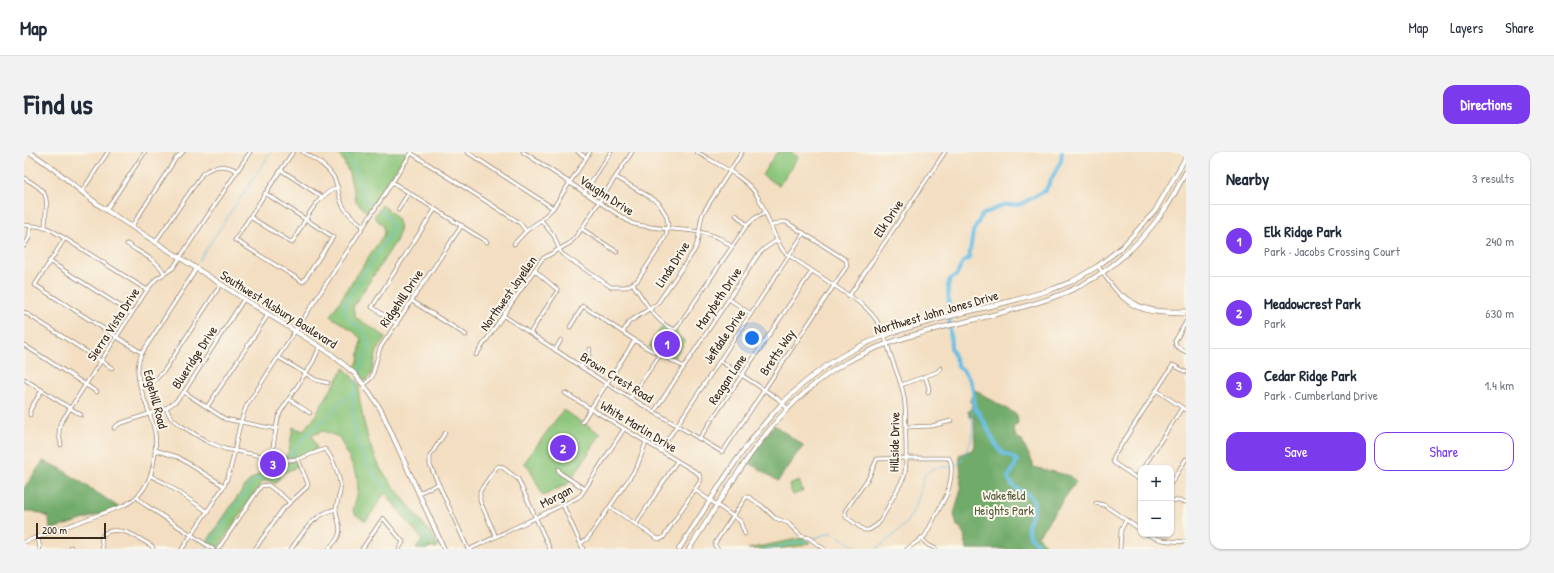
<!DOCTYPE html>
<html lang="en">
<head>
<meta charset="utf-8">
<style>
  body { margin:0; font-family:"Patrick Hand",sans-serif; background:#f2f2f3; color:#1f2937 }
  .controls { position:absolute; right:12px; bottom:12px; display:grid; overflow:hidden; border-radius:8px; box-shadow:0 1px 3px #0004 }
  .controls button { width:36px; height:36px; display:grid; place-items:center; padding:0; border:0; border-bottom:1px solid #e0e1e3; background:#fff; color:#1f2937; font:20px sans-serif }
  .scale { position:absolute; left:12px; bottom:10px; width:70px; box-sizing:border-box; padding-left:4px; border:2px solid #3b2a1e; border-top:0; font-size:11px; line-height:14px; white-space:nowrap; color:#3b2a1e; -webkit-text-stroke:3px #fbf7ec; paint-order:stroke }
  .you { position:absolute; left:728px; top:186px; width:14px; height:14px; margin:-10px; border:3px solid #fff; border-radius:50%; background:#1a73e8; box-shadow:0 0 0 6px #1a73e833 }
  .badge { display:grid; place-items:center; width:26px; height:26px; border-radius:50%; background:#7c3aed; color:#fff; font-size:13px; font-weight:700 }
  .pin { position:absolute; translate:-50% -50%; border:2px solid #fff; box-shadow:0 1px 4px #0006 }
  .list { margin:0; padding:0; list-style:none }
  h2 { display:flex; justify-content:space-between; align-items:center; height:52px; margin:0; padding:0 16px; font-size:17px }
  h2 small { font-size:13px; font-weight:400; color:#747a83 }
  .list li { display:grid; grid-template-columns:26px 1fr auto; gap:12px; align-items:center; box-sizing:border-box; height:72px; padding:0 16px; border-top:1px solid #e0e1e3 }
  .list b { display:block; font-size:15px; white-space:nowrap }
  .list p { margin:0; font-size:13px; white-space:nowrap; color:#747a83 }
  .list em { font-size:13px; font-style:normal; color:#747a83 }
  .actions { display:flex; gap:8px; padding:12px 16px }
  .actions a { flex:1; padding:9px 0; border:1px solid #7c3aed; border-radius:12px; text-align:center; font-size:14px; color:#7c3aed }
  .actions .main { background:#7c3aed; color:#fff }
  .map { position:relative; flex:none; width:1162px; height:397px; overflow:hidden; border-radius:12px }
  header { display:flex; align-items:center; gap:24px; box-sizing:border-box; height:56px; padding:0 20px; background:#fff; border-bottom:1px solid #e0e1e3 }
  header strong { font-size:19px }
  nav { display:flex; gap:22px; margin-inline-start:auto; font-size:14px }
  .intro { display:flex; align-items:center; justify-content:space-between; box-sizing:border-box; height:96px; padding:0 24px }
  h1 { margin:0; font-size:28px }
  .button { padding:10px 18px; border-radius:12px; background:#7c3aed; color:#fff; font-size:14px; font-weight:700 }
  main { display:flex; gap:24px; padding:0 24px }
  aside { flex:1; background:#fff; border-radius:12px; box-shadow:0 1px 3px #0004 }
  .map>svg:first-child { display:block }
</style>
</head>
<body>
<header>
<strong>Map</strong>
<nav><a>Map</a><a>Layers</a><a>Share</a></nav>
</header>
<div class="intro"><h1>Find us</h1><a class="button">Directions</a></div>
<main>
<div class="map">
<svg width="1162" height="397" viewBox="0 0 1162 397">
  <rect width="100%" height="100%" fill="#fbf7ec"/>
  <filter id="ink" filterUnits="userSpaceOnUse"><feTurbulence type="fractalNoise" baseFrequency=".025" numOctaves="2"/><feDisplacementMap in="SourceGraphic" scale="8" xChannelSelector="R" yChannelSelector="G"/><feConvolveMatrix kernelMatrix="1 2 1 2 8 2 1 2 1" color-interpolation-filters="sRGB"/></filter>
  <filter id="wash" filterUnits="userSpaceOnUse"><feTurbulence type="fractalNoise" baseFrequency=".012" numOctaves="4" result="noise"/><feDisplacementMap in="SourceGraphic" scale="16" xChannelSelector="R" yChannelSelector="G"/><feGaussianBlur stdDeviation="0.9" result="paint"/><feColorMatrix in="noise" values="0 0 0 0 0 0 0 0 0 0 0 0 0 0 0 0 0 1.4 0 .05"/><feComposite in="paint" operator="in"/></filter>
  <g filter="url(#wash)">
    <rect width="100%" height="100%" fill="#f3dec1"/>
    <g fill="#8cc67b" stroke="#64784c">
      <path d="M312,0h71l-40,61 -11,-12 -7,-28 -7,-15z"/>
      <path d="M753,0h14l7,5 -19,29 -17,-11z"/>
      <path d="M358,53c15,11 22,18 14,36l-43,66 2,10 31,20 -9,14 -6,24 -6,6 -12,-12 5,-7 3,-23 -8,-8 -23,-15 54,-82 -1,-9 -9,-8z"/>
      <path d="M639,173l9,6h4l2,5 7,5 -12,18 -24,-12z"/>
      <path d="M320,216l15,17v11l5,27 6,22 11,25 51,65 6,10 -2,3 -8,-1 -1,2h-11l6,-9 -37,-47 -19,28 -11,-7 -2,-4 5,-18 -1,-17 -18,-38 -16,-6 -11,4 5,14 -20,8 -13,1 5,-7 4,-24 10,4 12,-15z"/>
      <path d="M539,258l38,24 -32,49 -26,13 -14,-29 -5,-4z"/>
      <path d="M240,306l25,4 6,-1 2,6 -14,6 -8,11 -8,-4 -5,2 -45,67h-3l-8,-6 41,-60 16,-12z"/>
      <path d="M775,329l4,10 -10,4 -4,-10z"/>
      <path d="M778,386l9,5c-20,6 -42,6 -63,6z"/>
    </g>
    <g fill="#71ab6b" stroke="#566a44">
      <path d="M951,238l42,25 1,8 -5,5 3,8 6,5 11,22v4l38,9 5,6 -38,54 10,13h-82l1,-2 -5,-19 -5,-2 -3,-12 6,-21 1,-17 -2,-21 13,-5 3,-4 -1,-29h-4l-2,-5 4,-5v-5h-2v-2z"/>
      <path d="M750,273l29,20v2l-8,9 -17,25 -30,-19z"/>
      <path d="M19,309l17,7 60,40 -70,22 -1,-13 -16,-6h-9v-23z"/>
    </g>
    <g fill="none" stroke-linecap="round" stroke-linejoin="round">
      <g stroke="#68bee5" stroke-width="1">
        <path d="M322,0c4,6 9,13 11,20 5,13 1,25 15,34"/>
        <path d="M175,108l72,-108"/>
        <path d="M335,223l10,-31c-2,-4 -2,-8 -5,-12 -10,-11 -28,-15 -16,-34l43,-65c2,-11 -3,-17 -12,-23"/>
        <path d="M333,228c-9,35 -4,66 18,95 7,10 18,17 25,27 8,10 27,38 37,43"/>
        <path d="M266,304l17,-22 20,-16 10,-12 16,-13"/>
        <path d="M788,387l20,-7 26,17"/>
        <path d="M182,397l45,-65c10,-10 23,-10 33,-22"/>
        <path d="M397,397l7,-11"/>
        <path d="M742,397l43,-9"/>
        <path d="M852,397c33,-25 39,-32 48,-73 8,-11 18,-9 30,-9l12,-11c0,-10 1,-6 5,-14 2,-6 2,-28 0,-33l3,-3"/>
      </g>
      <path stroke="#68bee5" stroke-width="4" d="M1017,397c-4,-5 -9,-10 -12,-15 -5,-11 8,-22 4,-34 -4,-10 -20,-7 -25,-23l6,-9 3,-7c-5,-7 -14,-5 -18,-12 -8,-10 -16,-34 -24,-40l-3,-25 -5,-9 -5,-6 -4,-3 -7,-18 -3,-61c1,-11 3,-7 9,-12l5,-12 7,-5 4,-26 9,-17 21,-10h16l26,-14 16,-30 1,-9"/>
    </g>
  </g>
  <g filter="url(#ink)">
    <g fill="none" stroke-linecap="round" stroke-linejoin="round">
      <defs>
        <g id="minor">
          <path d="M279,0c11,7 23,13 30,24 6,10 5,21 10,30 5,9 13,14 20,20"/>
          <path d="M443,0l86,56"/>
          <path d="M499,0l108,71c28,9 61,3 88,15 5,2 9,6 13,9"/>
          <path d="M554,0l8,5"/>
          <path d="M673,0c19,12 50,25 61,45 10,18 14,38 26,55l79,53c6,6 12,12 16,19 6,11 9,23 13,35 4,12 10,25 12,38 3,16 1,31 2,46 0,12 1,23 -2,34l-23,43 -4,5 -8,5h-5l-18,-13 -1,-6 24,-34 8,-18 29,-1h43c5,9 1,26 -2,36l-22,42 -18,13"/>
          <path d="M387,1l109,70 6,8"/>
          <path d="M257,18l41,27"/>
          <path d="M0,26c29,16 22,19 21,49"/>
          <path d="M368,30l95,60"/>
          <path d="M58,39l26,-39"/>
          <path d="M241,41l68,44 -30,45 -68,-42c19,-29 38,-59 58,-88"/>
          <path d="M560,41l27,-41"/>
          <path d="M82,58l39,-58"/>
          <path d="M374,58l11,-18"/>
          <path d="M712,63l11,10"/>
          <path d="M226,65l42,26c12,-20 23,-47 46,-56"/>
          <path d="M517,68l13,16 5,13 3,5 49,33h15l11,-6 24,-36 5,-10 2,-11 -2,-9 -8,-13 -42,-25"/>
          <path d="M0,73l21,2 8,4 94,59"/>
          <path d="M108,74l44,-68 7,-6"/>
          <path d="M558,77l35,23"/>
          <path d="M41,86l-30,47 107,68"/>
          <path d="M132,89l47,-68c12,-8 22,-9 34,-2"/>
          <path d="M103,92c11,8 31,16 37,29"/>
          <path d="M490,92l12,-13 15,-11 12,-12 37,-56"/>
          <path d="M0,94l5,-8 2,-13"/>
          <path d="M25,109l82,52"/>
          <path d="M1074,114c28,42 37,47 88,48"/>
          <path d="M609,132c8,12 28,46 43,45l71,-104 8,-7 10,-5"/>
          <path d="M1095,142c7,2 13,8 19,11 16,7 32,6 48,6"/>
          <path d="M825,144l96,-144"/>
          <path d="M705,147l22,15"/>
          <path d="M388,149l54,34"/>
          <path d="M0,160l88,56"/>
          <path d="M480,164l103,68 115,68 2,-2 123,-184 -1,-6 -60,-38h-5l-10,4"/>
          <path d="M1162,170l-11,19 1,5 10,6"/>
          <path d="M373,172l-25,-17 63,-98"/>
          <path d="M546,175l13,-21 62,41 39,20"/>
          <path d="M599,180l6,-10 28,-18 37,-53c7,-12 4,-25 9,-38l39,-61"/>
          <path d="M506,181l28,-43 -24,-20"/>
          <path d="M0,193l73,47"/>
          <path d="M531,198l6,-10"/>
          <path d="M452,203l66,-96 28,-16 8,-9 54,-82"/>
          <path d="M254,205l38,23 12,3"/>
          <path d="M696,209l57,37 10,10"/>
          <path d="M557,215l8,-13 1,-5"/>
          <path d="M901,224l4,12 -1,5"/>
          <path d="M0,227l57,36"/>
          <path d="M340,233l8,-8 8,-29 82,-123"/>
          <path d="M877,233l36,-13 4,-4"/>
          <path d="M117,234l13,-5 10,-10 57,-87"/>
          <path d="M1132,238l30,20"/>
          <path d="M160,240l41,27 51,10"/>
          <path d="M541,241l134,81 2,6 -38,58 -5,1 -48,-32"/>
          <path d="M606,246l30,-43"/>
          <path d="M265,247l21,14"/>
          <path d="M183,255l61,-92"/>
          <path d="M142,256l5,10 9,7 26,16 19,8 54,10 10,1 9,-1 27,-10c8,8 17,32 15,43 -1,6 -4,12 -4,18 0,9 6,15 3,24 -1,6 -7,10 -10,15"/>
          <path d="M630,260l104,-157 6,-6 13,-9"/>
          <path d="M6,263v-5l12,-20"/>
          <path d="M558,270l53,-82"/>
          <path d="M883,275l25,-1 19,-5"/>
          <path d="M90,276l5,-4 47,-16 9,-6 9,-10 60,-93"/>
          <path d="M421,281l-15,23v9l38,84"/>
          <path d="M675,287l113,-168"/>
          <path d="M37,293l-2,-11 1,-10 87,-134 9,-11 17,-11 77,-116"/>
          <path d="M131,298l23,7 46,29"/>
          <path d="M636,299l144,-218"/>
          <path d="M247,306l7,-40 3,-7 32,-49 7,-16"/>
          <path d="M1119,316l39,-60"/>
          <path d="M534,317l2,4 25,16"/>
          <path d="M127,324l14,7 43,29"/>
          <path d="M1113,325l4,-6"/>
          <path d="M1117,329l-27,-18 -1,-3 1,-4 59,-91 13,7"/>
          <path d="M1147,331l15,-24"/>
          <path d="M671,338l45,31 5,13"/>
          <path d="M395,341l19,-9"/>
          <path d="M113,345l7,7 69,45"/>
          <path d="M1147,348l15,2"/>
          <path d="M1072,351l8,2 37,25"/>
          <path d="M539,353l20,44"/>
          <path d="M612,372l41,-63"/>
          <path d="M1123,382c12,8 25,7 39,8"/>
          <path d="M14,385l2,12"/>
          <path d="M472,385l-16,-36v-10l16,-23 3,-2 3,1 16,12 32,70"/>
          <path d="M897,386l7,7 8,4"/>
          <path d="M0,390l99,-36c17,-8 26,-21 30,-40 2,-11 4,-22 2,-33 -4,-26 -26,-54 -13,-80l55,-85"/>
          <path d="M557,391l6,-4 4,-5 46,-67 9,-25"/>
          <path d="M47,395l1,2"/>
          <path d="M79,397c-2,-9 -4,-15 7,-18 16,-3 28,7 42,15l1,3"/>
          <path d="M158,397l42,-63c13,-26 10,-55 23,-81l165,-253"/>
          <path d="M194,397l43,-63 7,-1 15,11 6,6"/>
          <path d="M231,397l27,-39 25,-23 1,-3 -10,-25"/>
          <path d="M267,397c13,-18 23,-35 45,-40"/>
          <path d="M338,397l21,-31 20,24 -4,7"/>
          <path d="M446,397l107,-51 4,-3 43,-66"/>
          <path d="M694,397l-3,-3v-3l31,-46h3l13,9 13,12 13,5 13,13 8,2 15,11"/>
          <path d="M1096,397l1,-19 5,-10"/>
        </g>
        <g id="major">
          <path d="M5,0c28,16 50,40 77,58l138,89 86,54 24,20 16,20 11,17 63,139"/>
          <path d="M655,397c57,-87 101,-175 205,-213 54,-20 114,-29 169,-47l18,-7 27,-16 24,-19 33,-36 31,-54"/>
          <path d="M665,397c46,-70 82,-142 156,-186 31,-18 64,-27 98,-36 37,-9 76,-17 111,-30 46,-16 83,-48 111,-88 8,-11 14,-25 21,-37"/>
        </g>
      </defs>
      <use href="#minor" stroke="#978470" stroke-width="4.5"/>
      <use href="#major" stroke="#978470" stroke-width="5.5"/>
      <use href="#minor" stroke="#fff" stroke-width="3"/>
      <use href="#major" stroke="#fff" stroke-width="4"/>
    </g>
  </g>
  <g text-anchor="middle" stroke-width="4" stroke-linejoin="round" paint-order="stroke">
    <g font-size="13" fill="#3b2a1e" stroke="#fbf7ec">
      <text transform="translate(583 43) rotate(33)" y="5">Vaughn Drive</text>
      <text transform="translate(864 66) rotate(-56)" y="5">Elk Drive</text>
      <text transform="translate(648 112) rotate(-57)" y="5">Linda Drive</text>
      <text transform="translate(484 141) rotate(-55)" y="5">Northwest Jayellen</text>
      <text transform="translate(377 146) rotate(-56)" y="5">Ridgehill Drive</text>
      <text transform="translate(694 146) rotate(-56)" y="5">Marybeth Drive</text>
      <text transform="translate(255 157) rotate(32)" y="5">Southwest Alsbury Boulevard</text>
      <text transform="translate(912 160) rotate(-16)" y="5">Northwest John Jones Drive</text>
      <text transform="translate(89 172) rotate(-57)" y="5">Sierra Vista Drive</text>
      <text transform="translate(700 184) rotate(-56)" y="5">Jeffdale Drive</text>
      <text transform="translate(753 200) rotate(-56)" y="5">Bretts Way</text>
      <text transform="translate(170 205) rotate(-57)" y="5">Blueridge Drive</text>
      <text transform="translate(593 225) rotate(32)" y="5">Brown Crest Road</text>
      <text transform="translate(703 227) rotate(-56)" y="5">Reagan Lane</text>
      <text transform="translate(132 247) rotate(75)" y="5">Edgehill Road</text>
      <text transform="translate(615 274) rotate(31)" y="5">White Marlin Drive</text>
      <text transform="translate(870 290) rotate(-89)" y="5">Hillside Drive</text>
      <text transform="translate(532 344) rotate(-28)" y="5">Morgan</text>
    </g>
    <g font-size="13" fill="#53593a" stroke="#fbf7ec">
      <text x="980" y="348">Wakefield<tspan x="980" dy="15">Heights Park</tspan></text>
    </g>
  </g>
</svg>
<div class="controls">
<button>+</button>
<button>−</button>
</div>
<div class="scale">200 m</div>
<div class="you"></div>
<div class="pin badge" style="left:643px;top:192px">1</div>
<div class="pin badge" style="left:539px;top:296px">2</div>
<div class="pin badge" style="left:249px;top:312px">3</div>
</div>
<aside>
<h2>Nearby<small>3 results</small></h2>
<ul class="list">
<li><span class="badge">1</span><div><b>Elk Ridge Park</b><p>Park · Jacobs Crossing Court</p></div><em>240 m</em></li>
<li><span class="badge">2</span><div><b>Meadowcrest Park</b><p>Park</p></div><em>630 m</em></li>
<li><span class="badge">3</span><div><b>Cedar Ridge Park</b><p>Park · Cumberland Drive</p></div><em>1.4 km</em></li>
</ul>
<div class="actions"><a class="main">Save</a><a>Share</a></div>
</aside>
</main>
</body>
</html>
